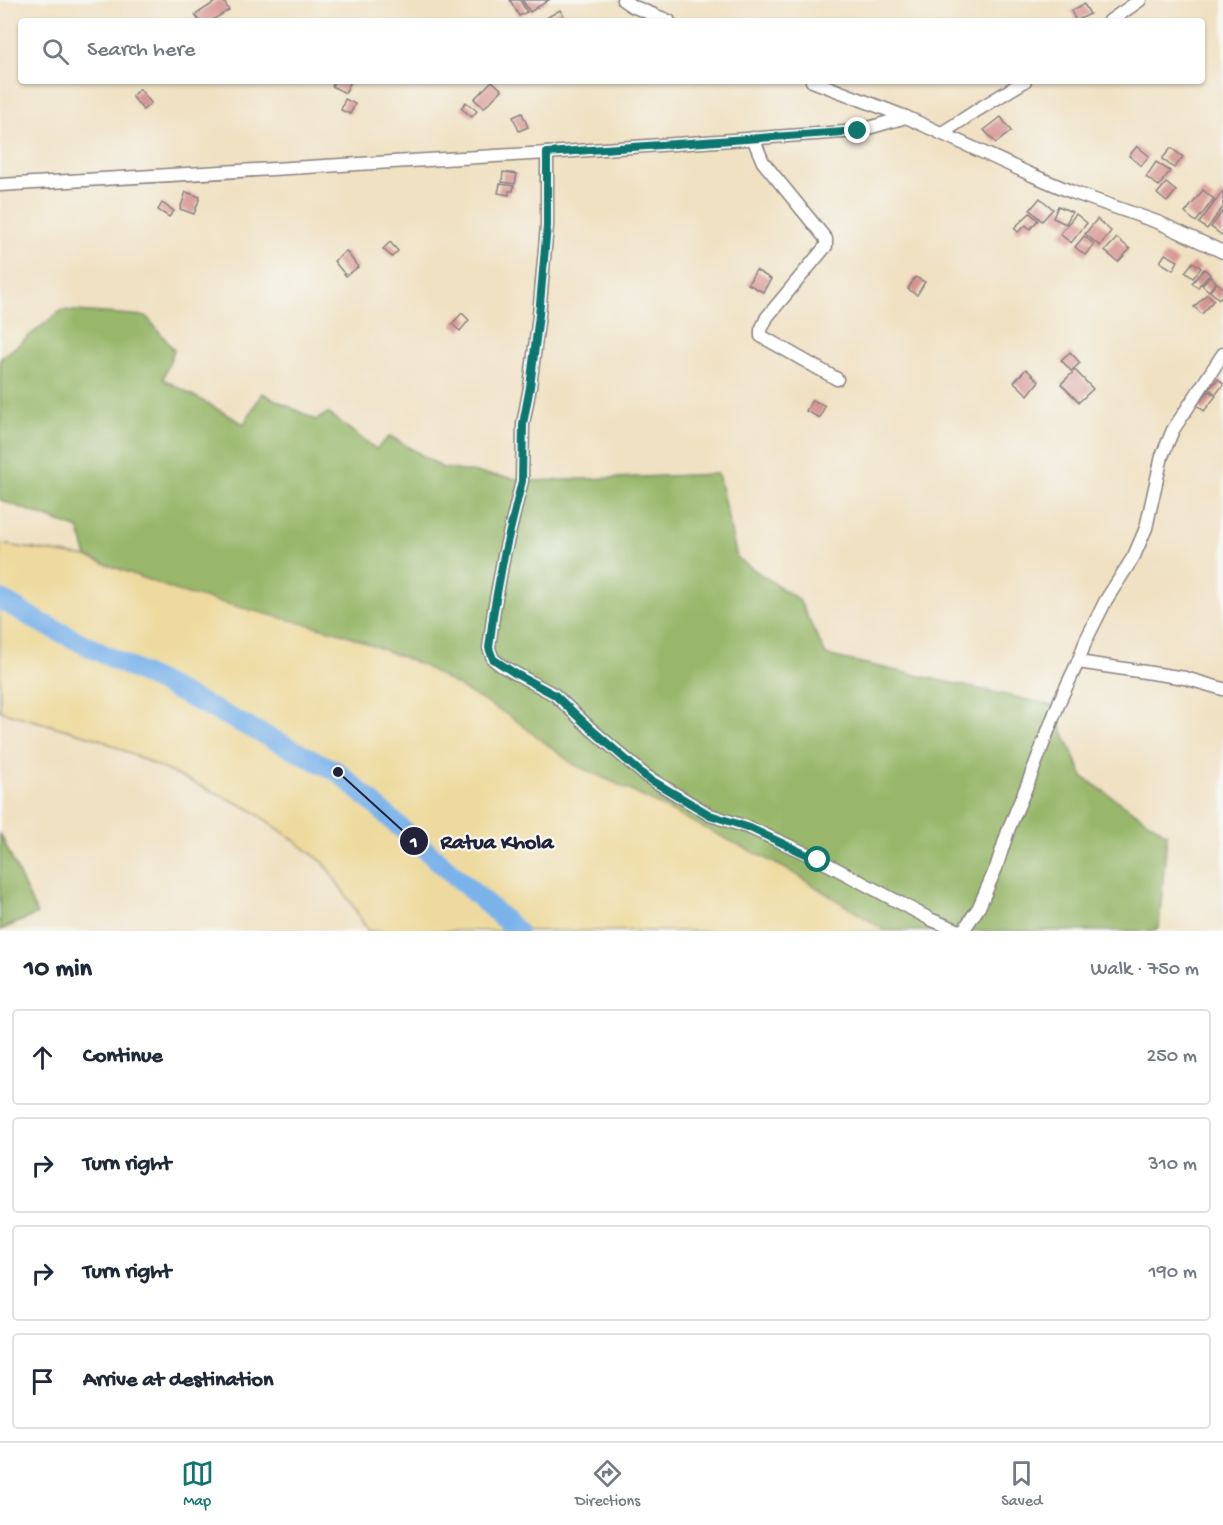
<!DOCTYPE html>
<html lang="en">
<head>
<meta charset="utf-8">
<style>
  body { margin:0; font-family:"Gochi Hand",sans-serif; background:#f6f6f7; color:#1f2937 }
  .stop { position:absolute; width:18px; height:18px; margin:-14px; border:4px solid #0f766e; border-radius:50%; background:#fff }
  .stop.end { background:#0f766e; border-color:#fff; box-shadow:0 2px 6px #0008 }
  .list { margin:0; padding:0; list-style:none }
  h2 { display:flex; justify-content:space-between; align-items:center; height:78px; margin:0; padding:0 24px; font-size:26px }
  h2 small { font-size:20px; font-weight:400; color:#747a83 }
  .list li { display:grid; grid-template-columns:39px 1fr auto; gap:18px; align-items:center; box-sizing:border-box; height:96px; margin:0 12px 12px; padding:0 12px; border:2px solid #e0e1e3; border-radius:6px }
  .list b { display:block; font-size:22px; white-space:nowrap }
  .list em { font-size:20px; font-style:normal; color:#747a83 }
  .icon { flex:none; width:33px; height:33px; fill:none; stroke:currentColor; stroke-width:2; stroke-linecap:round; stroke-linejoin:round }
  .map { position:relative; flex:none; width:1223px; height:931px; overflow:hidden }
  .search { position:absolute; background:#fff; box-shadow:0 2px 4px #0004; left:18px; right:18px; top:18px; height:66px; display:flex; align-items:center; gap:15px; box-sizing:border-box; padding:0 21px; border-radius:6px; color:#747a83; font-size:22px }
  .sheet { height:510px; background:#fff }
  nav { display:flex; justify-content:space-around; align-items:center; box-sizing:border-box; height:84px; border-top:2px solid #e0e1e3; background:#fff; font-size:16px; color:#747a83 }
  nav a { display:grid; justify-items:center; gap:3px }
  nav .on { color:#0f766e }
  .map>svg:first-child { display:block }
</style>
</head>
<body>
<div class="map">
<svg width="1223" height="931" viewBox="0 0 1223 931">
  <rect width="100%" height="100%" fill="#f6f6f2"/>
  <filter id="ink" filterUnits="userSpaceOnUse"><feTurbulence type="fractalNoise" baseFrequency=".0167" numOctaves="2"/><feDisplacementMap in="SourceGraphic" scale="12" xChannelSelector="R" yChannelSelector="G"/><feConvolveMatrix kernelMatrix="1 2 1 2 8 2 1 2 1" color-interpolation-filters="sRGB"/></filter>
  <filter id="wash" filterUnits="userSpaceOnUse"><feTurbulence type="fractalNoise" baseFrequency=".008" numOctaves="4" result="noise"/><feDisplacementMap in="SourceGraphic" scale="24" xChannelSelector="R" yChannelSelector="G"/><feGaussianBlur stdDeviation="1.35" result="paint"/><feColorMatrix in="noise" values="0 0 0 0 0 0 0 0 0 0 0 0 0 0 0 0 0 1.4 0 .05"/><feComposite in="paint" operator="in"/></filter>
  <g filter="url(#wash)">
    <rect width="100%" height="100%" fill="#f0e1c3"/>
    <g fill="#98b76a" stroke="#5d6c52" stroke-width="1.5">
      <path d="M62,310l84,6 28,34 -11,29 81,45 18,-31 54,27 12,-7 48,36 14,-13 53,32 89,13 186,-7 19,84 62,42 27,55 216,48 10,3 31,71 84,57 -8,94 -9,3h-264l-96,-60 -171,-86 -46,-21 -62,-47 -89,-52 -81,-32 -161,-41 -93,-35 -8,-28 -79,-29v-141z"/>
      <path d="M0,833l37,81 -37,16z"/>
    </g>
    <path fill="#eeda9e" stroke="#887e6c" stroke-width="1.5" d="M0,544l87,13 93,35 161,41 81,32 89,52 62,47 46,21 171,86 96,60h-518l-15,-25 -29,-43 -33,-25 -41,-29 -151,-70 -99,-28z"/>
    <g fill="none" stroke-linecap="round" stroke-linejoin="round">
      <path stroke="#7ab3ea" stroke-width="20" d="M0,599l38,22 300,151 179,159"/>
    </g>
    <g id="blocks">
      <g fill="#d69390">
        <path d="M218,0h5l6,10 -18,11h-12l-4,-6z"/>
        <path d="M510,0h10l7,12 -8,4z"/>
        <path d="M522,0h27l-19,12z"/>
        <path d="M1084,4l6,10 -14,7 -5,-10z"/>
        <path d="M560,10l5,8 -5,3h-16l-1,-1z"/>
        <path d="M335,81h16l-6,12 -13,-7z"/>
        <path d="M492,81l10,9 -18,18 -10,-9z"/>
        <path d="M140,89l11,14 -8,7 -11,-14z"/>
        <path d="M345,99l10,5 -5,10 -9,-4z"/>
        <path d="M466,102l11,9 -5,6 -11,-9z"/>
        <path d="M522,113l6,14 -9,4 -6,-14z"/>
        <path d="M1001,117l10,14 -15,12 -12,-13z"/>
        <path d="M1137,146l12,10 -8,10 -12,-10z"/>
        <path d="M1171,148l12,9 -9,11 -12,-9z"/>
        <path d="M1156,162l14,9 -11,15 -13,-9z"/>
        <path d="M503,172l14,2 -2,10 -13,-2z"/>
        <path d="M1166,183l10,8 -9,11 -10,-8z"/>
        <path d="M500,184l14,2 -1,5h-4v4l-11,-2z"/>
        <path d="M1203,190l11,9 -18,23 -11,-9z"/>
        <path d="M1223,191v16l-16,22 -8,-6z"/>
        <path d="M186,192l14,5 -6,17 -14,-5z"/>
        <path d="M1040,198l13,11 -11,12 -12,-11z"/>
        <path d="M162,203l12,8 -5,6 -11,-7z"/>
        <path d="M1058,206l14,6 -6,12 -13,-6z"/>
        <path d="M1223,211v25l-12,-9z"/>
        <path d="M1030,213l8,7 -8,9 -4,-4 -8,7 -4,-4z"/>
        <path d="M1076,214l11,9 -16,20 -11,-9z"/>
        <path d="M1097,219l14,12 -11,15 -15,-12z"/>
        <path d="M1084,236l10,8 -9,11 -10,-8z"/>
        <path d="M1117,238l13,11 -12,13 -13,-11z"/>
        <path d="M390,242l8,9 -6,6 -9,-8z"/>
        <path d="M346,251l12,16 -12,9 -12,-15z"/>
        <path d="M1165,254l13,7 -5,9 -13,-8z"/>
        <path d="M1193,262l8,6 -8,10 -8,-6z"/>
        <path d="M1204,269l6,5 -9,10h-1l-2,4 -6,-5z"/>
        <path d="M756,270l15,9 -8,13 -15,-8z"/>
        <path d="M1210,276l6,6 -7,9 -7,-6z"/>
        <path d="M915,277l10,5 -8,13 -9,-6z"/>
        <path d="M1217,283l6,5v6l-4,5 -9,-8z"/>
        <path d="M1207,294l7,6 -12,14 -8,-7z"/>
        <path d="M462,313l7,7 -9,11 -8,-7z"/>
        <path d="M1070,352l10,11 -9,8 -10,-11z"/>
        <path d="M1026,369l13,12 -11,14 -14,-13z"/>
        <path d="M1075,370l18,19 -14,13 -18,-18z"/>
        <path d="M1218,379l5,4v2l-7,9 -7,-5z"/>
        <path d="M1209,391l7,5 -12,15 -7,-6z"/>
        <path d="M812,400l13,6 -5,12 -14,-7z"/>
      </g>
    </g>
  </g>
  <g filter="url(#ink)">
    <use href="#blocks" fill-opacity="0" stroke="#89827f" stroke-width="1.5"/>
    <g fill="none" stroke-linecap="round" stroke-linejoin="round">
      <defs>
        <g id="minor">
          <path d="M623,0l9,6 37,15"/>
          <path d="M1110,21l30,-21"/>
          <path d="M812,81l94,36 126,58 40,17 88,31 63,29"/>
          <path d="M942,133l37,-24 46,-28"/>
          <path d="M753,138l10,24 63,77v7l-59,71 -6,13v6l76,43"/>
          <path d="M547,153v73l-8,89 -9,72 -7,37 -1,57 -18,74 -10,55 -5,38 4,11 9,7 53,29 36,34 55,47 64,39 40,13 68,31 114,61 28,11"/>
          <path d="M0,185l547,-32 311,-22 48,-14"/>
          <path d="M1078,662l107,16 38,11"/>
          <path d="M963,931l16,-24 17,-39 13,-40 19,-45 32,-83 18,-38 8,-22 20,-40 28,-44 12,-28 16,-72 11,-26 50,-76"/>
        </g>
      </defs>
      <use href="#minor" stroke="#89827f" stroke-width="15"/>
      <use href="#minor" stroke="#fff" stroke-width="12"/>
    </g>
  </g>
  <g fill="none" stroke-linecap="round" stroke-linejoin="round" filter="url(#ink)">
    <path stroke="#0f766e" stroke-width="8" d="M818,860l-68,-32 -40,-13 -64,-38 -55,-48 -36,-34 -39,-21 -23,-15 -4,-11 5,-38 10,-55 18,-74 1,-57 7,-37 9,-72 8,-89v-73l311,-22"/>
  </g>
  <path fill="none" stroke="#22223b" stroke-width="2" d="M338 772L414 841"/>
  <g fill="#22223b" stroke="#f6f6f2" stroke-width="2">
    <circle cx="338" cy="772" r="6"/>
    <circle cx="414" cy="841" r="15"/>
  </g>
  <g font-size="18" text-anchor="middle" font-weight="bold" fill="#fff">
    <text x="414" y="847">1</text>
  </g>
  <g font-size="22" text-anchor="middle" font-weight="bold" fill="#22223b" stroke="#f6f6f2" stroke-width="4.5" stroke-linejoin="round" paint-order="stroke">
    <text x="497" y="848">Ratua Khola</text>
  </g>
</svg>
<div class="stop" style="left:818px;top:860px"></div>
<div class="stop end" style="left:858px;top:131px"></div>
<div class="search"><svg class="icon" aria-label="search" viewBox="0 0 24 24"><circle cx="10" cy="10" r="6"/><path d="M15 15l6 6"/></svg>Search here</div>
</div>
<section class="sheet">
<h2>10 min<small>Walk · 750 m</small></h2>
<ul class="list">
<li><svg class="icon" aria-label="ahead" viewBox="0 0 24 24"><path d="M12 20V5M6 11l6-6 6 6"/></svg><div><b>Continue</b></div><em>250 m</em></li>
<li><svg class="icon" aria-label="right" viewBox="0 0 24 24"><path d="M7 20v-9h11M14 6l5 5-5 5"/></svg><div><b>Turn right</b></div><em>310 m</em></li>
<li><svg class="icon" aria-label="right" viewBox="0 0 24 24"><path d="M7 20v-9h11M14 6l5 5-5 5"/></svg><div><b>Turn right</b></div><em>190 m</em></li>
<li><svg class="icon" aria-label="arrive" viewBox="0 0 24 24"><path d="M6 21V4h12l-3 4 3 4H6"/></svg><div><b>Arrive at destination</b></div></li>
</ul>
</section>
<nav>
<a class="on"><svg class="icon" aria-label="map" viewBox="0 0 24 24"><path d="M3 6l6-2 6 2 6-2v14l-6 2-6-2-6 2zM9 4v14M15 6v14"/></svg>Map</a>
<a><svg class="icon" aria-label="directions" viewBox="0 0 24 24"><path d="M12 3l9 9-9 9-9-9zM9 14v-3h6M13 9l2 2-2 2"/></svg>Directions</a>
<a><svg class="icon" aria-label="saved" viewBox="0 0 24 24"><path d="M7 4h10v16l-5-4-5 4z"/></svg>Saved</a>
</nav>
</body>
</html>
